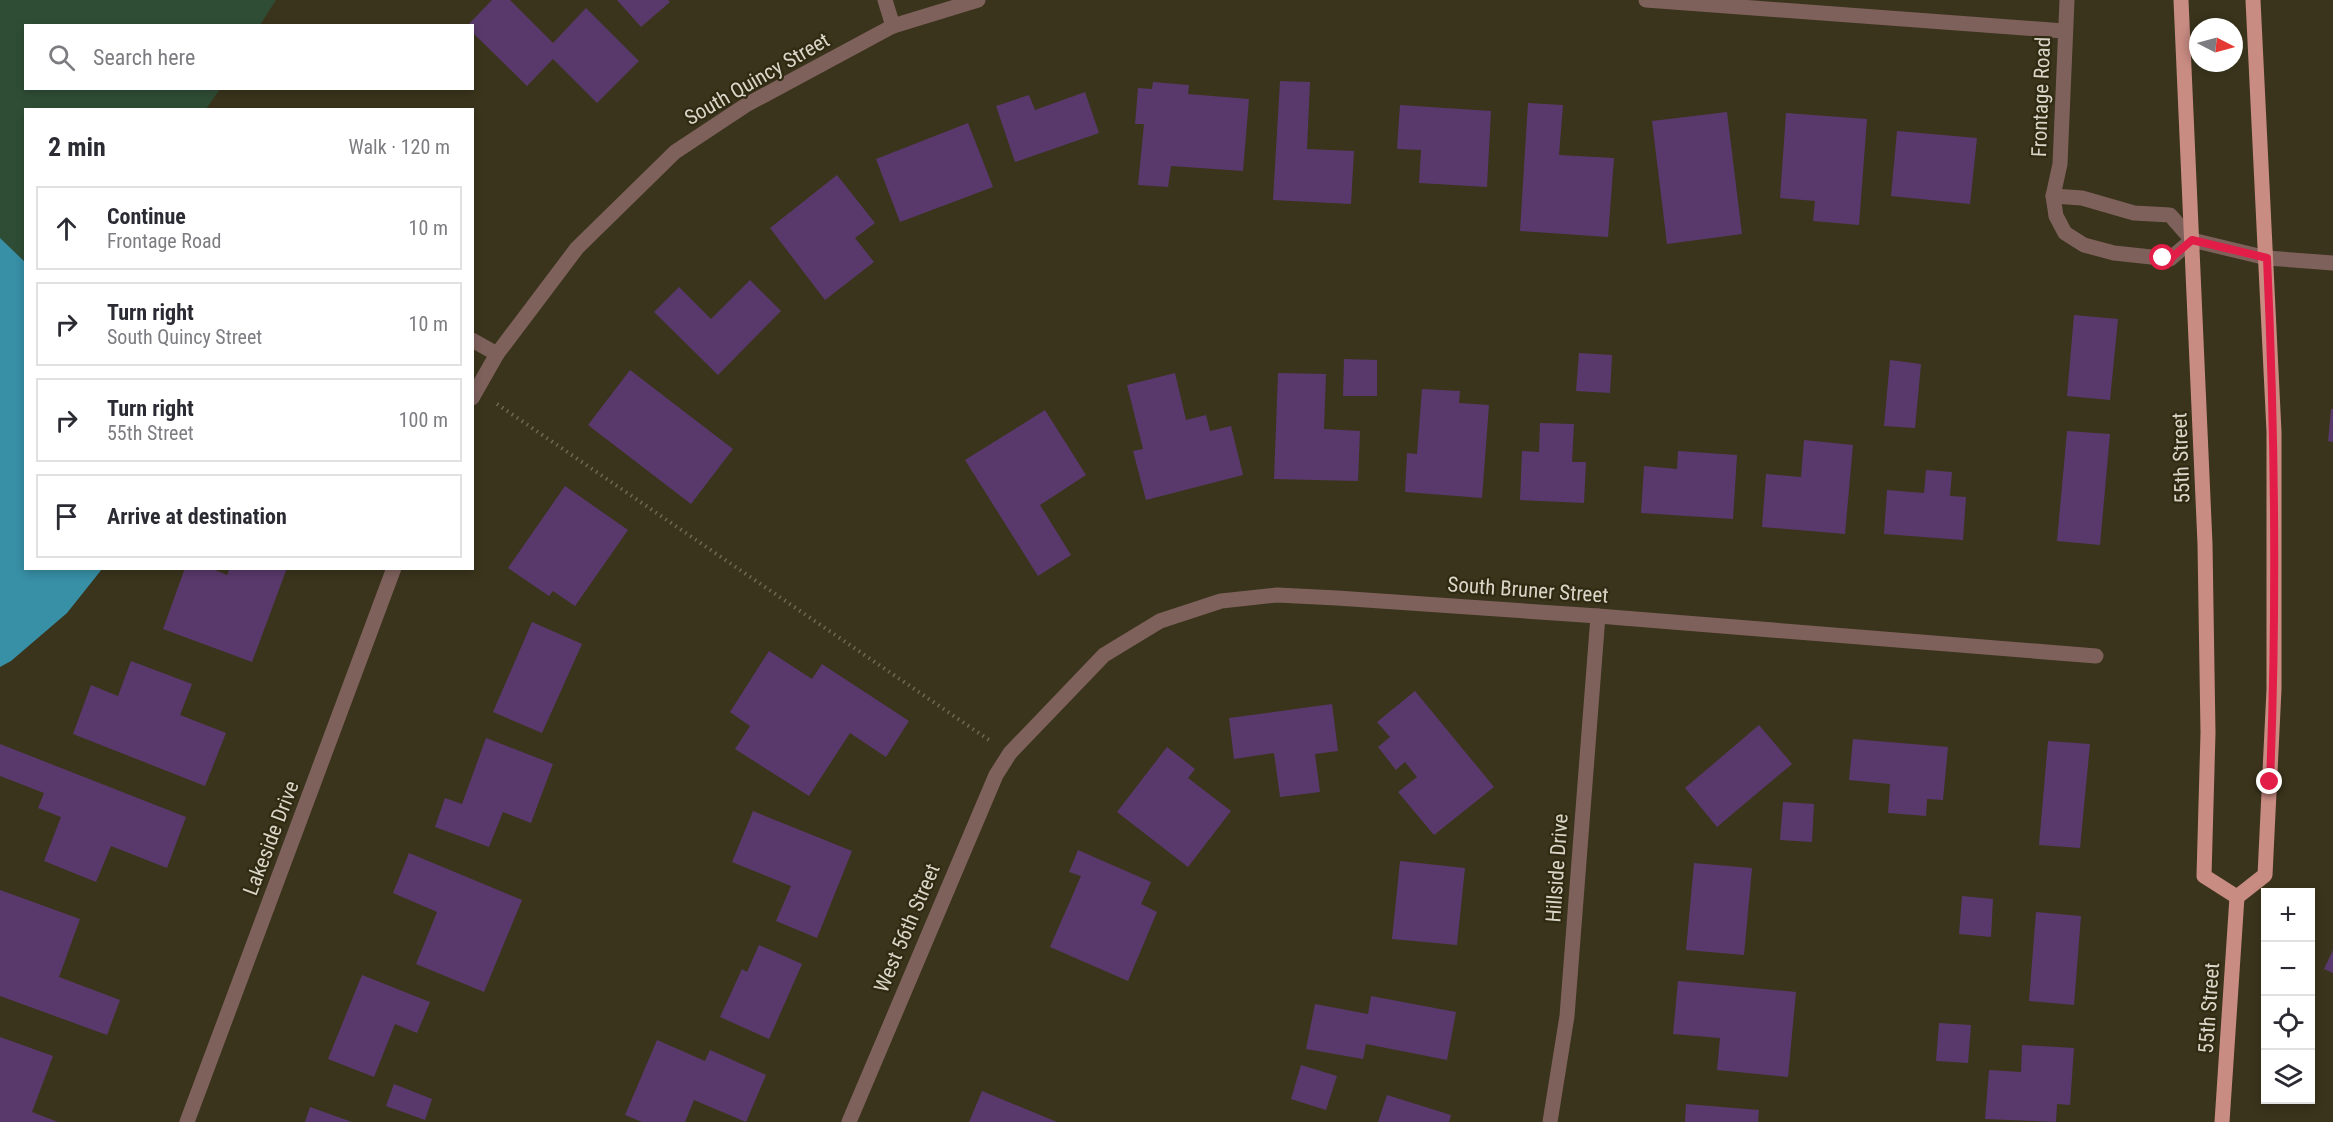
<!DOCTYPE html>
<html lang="en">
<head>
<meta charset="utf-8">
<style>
  body { margin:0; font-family:"Roboto Condensed",sans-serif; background:#f2f2f3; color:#2b2b33 }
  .controls { position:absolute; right:18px; bottom:18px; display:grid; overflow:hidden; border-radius:0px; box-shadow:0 3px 9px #0003 }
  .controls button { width:54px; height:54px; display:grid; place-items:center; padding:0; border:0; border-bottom:2px solid #e1e1e2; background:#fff; color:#2b2b33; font:30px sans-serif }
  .compass { position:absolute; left:2189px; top:18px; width:54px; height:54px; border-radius:50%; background:#fff; box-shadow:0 3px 9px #0003; rotate:96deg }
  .stop { position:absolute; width:18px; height:18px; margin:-14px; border:4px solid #e11d48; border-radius:50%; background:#fff }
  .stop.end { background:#e11d48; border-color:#fff; box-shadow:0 2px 6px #0008 }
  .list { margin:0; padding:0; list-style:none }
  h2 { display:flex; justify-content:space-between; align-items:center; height:78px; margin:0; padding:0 24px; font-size:26px }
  h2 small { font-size:20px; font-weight:400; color:#7c7c81 }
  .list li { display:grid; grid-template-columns:39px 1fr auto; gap:18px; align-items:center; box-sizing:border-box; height:84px; margin:0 12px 12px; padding:0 12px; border:2px solid #e1e1e2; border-radius:0px }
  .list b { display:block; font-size:22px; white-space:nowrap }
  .list p { margin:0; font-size:20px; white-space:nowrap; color:#7c7c81 }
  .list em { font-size:20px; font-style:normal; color:#7c7c81 }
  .icon { flex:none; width:33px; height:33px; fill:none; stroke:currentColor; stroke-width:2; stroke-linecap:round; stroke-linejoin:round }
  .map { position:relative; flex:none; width:2333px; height:1122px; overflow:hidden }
  .search { position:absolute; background:#fff; box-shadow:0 3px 9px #0003; left:24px; top:24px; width:450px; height:66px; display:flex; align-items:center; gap:15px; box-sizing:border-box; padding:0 21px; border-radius:0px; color:#7c7c81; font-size:22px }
  .panel { position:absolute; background:#fff; box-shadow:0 3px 9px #0003; left:24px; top:108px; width:450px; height:462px; border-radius:0px }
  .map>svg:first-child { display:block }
</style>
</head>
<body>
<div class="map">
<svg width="2333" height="1122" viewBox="0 0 2333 1122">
  <rect width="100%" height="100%" fill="#3a341c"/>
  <path fill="#2f4d35" d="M0,0h276l-16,25 -234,1v62l194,1 -14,20 -180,1 -1,152 -25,-24z"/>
  <path fill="#3890a6" d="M0,238l25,24 1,306 76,1 -35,44 -56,48 -11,6z"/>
  <g fill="#59396b">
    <path d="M492,0h18l43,43 33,-35 53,53 -42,42 -44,-44 -26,27 -55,-54v-6h-5z"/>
    <path d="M617,0h51l2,2 -29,25z"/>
    <path d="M1280,81l30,1 -3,67 47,2 -3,53 -78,-4z"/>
    <path d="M1153,82l36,3 -1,9 61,5 -6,72 -72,-5 -3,21 -30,-2 6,-61h-9l3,-36 14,1z"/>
    <path d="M1085,92l14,41 -84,29 -19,-56 33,-11 6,15z"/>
    <path d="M1528,103l35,2 -4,50 55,3 -6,79 -88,-6z"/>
    <path d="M1400,105l91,6 -4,76 -68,-4 2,-33 -24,-1z"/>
    <path d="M1727,112l15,122 -75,10 -15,-123z"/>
    <path d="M1786,113l81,6 -8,106 -46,-4 2,-20 -35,-3z"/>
    <path d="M968,123l25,64 -93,35 -24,-63z"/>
    <path d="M1897,131l80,7 -7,66 -79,-8z"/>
    <path d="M837,175l38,48 -20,15 19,24 -49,38 -55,-72z"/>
    <path d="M750,280l31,31 -63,64 -64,-63 25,-25 32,32z"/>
    <path d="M2074,315l44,4 -8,81 -43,-4z"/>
    <path d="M1579,353l33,2 -2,38 -34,-2z"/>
    <path d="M1344,359l33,1v36h-34z"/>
    <path d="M1890,360l31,4 -6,64 -31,-2z"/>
    <path d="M630,370l103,79 -42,55 -103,-79z"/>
    <path d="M1175,373l11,47 20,-5 4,16 21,-5 12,49 -97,25 -13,-49 10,-2 -16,-64z"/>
    <path d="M1278,373l48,1 -2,55 36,2 -2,50 -84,-2z"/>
    <path d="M1422,389l38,2 -1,12 30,2 -7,93 -77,-6 2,-39 10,1z"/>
    <path d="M2331,409h2v33l-5,-1z"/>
    <path d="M1045,410l41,65 -46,30 31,50 -33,21 -73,-116z"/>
    <path d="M1540,423l34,1 -2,38h14l-2,41 -64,-3 2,-49 17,1z"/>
    <path d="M2067,431l43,3 -10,111 -43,-4z"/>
    <path d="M1804,440l49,5 -8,89 -83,-7 4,-53 35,3z"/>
    <path d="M1678,451l59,4 -4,64 -92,-6 3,-47 33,3z"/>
    <path d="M1926,470l26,2 -2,24 16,1 -3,43 -79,-6 3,-44 37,3z"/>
    <path d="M565,486l63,44 -53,76 -22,-15 -4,5 -41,-28z"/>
    <path d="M185,568h25l17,7 3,-7h57l-35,94 -89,-33z"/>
    <path d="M532,622l50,22 -40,89 -49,-21z"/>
    <path d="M769,651l43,28 10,-15 87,57 -23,36 -36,-24 -41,63 -74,-47 15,-23 -20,-14z"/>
    <path d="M131,661l61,23 -12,31 46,18 -21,53 -132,-52 18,-49 27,11z"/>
    <path d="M1415,691l79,96 -60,48 -36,-43 19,-15 -12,-15 -9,8 -18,-23 12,-10 -13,-15z"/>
    <path d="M1332,704l6,47 -23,3 5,38 -40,5 -6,-44 -40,6 -5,-41z"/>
    <path d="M1759,725l33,39 -75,63 -32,-39z"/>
    <path d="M486,738l67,26 -22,59 -28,-11 -14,35 -54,-20 10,-29 17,6z"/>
    <path d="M1853,739l95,8 -5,53 -16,-1 -1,17 -38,-3 2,-29 -41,-4z"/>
    <path d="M2048,741l42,3 -10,104 -41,-3z"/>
    <path d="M0,744l186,73 -19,51 -56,-22 -15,36 -52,-21 17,-44 -23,-9 6,-15 -44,-17z"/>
    <path d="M1167,747l28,22 -7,9 43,33 -43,56 -71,-55z"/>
    <path d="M1783,802l31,2 -2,38 -32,-2z"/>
    <path d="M753,811l99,40 -35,87 -41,-17 15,-35 -59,-24z"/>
    <path d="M1078,850l73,32 -10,22 16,8 -29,69 -78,-34 31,-71 -12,-4z"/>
    <path d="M409,853l113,47 -38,92 -68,-28 21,-52 -44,-19z"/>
    <path d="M1400,861l65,7 -8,77 -65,-6z"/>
    <path d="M1694,863l58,5 -8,87 -58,-5z"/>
    <path d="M0,890l80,29 -21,58 61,23 -13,35 -107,-39z"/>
    <path d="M1962,896l31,3 -2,38 -32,-3z"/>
    <path d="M2036,912l45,4 -7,89 -45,-4z"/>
    <path d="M759,945l43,19 -33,75 -49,-22 22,-48 5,3z"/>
    <path d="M2333,950v23l-9,-4z"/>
    <path d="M362,975l68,27 -13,31 -22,-9 -21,53 -46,-18z"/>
    <path d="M1678,981l118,11 -8,85 -71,-7 3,-32 -47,-4z"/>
    <path d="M1371,996l85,16 -9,48 -81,-16 -3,15 -57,-10 9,-45 53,10z"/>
    <path d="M1939,1023l32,2 -3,38 -32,-2z"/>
    <path d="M0,1037l53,19 -21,56 26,10h-58z"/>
    <path d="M657,1040l48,21 5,-11 56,25 -20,47 -52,-22 -9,22h-43l-17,-7z"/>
    <path d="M2022,1045l52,3 -4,57 -13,-1 -1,18 -71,-3 4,-49 32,2z"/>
    <path d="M1301,1065l36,11 -11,34 -35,-11z"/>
    <path d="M394,1084l38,15 -7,21 -39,-14z"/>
    <path d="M982,1091l75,31h-88z"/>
    <path d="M1387,1095l64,20 -2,7h-71z"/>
    <path d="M1686,1104l73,6 -1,12h-73z"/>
    <path d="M310,1107l42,15h-47z"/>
  </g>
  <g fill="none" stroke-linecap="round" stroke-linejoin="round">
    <path stroke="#6e6954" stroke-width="4" stroke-dasharray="1.5 4.5" stroke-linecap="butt" d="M497,404l492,336"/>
    <g stroke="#7f615c" stroke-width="15">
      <path d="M885,0l8,26"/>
      <path d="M1646,0l418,31"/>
      <path d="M2067,0l-7,164 -7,32 3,20 9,17 19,12 30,8 56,6 22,-19"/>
      <path d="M2053,196l29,2 52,15 36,2 22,25"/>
      <path d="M2192,240l75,18 66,5"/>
      <path d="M472,340l25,14"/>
      <path d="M472,398l25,-44 80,-106 98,-96 71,-47 147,-79 85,-26"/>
      <path d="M187,1122l207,-554"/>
      <path d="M849,1122l147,-347 14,-22 94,-98 56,-34 61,-20 56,-6 60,3 261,18 498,40"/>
      <path d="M1550,1122l17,-106 31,-400"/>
    </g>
    <g stroke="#c98c83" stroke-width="15">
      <path d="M2181,0l24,544 3,189 -4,143 33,21"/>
      <path d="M2222,1122l15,-225 28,-22 9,-186v-257l-21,-432"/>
    </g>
  </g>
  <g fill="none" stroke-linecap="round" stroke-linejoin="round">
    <path stroke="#e11d48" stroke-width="8" d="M2163,258l7,1 22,-19 75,18c8,175 10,349 3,524"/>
  </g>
  <g text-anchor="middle" stroke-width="4.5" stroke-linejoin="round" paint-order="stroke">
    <g font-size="21" fill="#d9d6c8" stroke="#302a12">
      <text transform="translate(757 79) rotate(-30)" y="7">South Quincy Street</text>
      <text transform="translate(2041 97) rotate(-88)" y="7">Frontage Road</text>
      <text transform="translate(2181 458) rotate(-92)" y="7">55th Street</text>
      <text transform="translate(1528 590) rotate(4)" y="7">South Bruner Street</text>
      <text transform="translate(271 838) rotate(-69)" y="7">Lakeside Drive</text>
      <text transform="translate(1557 868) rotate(-86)" y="7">Hillside Drive</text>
      <text transform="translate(907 928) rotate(-67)" y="7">West 56th Street</text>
      <text transform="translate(2209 1008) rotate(-86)" y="7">55th Street</text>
    </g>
  </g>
</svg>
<div class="controls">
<button>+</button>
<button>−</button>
<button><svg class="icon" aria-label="locate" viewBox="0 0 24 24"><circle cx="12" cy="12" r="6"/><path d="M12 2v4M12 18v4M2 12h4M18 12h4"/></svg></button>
<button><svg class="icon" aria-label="layers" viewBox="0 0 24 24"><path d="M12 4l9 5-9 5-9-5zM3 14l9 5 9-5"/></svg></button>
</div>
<svg class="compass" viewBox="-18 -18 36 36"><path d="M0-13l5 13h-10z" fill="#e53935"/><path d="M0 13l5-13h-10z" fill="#7c7c81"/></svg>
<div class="stop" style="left:2163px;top:258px"></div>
<div class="stop end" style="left:2270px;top:782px"></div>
<div class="search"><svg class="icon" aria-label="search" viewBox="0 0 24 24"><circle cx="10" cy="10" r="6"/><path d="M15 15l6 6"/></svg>Search here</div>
<section class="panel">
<h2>2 min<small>Walk · 120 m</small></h2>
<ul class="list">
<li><svg class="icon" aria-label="ahead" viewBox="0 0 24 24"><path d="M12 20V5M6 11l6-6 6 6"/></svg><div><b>Continue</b><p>Frontage Road</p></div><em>10 m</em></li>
<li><svg class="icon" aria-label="right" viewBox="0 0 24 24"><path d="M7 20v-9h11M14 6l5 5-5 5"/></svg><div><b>Turn right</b><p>South Quincy Street</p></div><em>10 m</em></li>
<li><svg class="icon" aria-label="right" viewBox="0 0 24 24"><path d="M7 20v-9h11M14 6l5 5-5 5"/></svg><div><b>Turn right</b><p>55th Street</p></div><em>100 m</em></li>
<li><svg class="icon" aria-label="arrive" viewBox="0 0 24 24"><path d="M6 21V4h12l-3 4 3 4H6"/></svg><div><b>Arrive at destination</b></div></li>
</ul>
</section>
</div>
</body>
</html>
